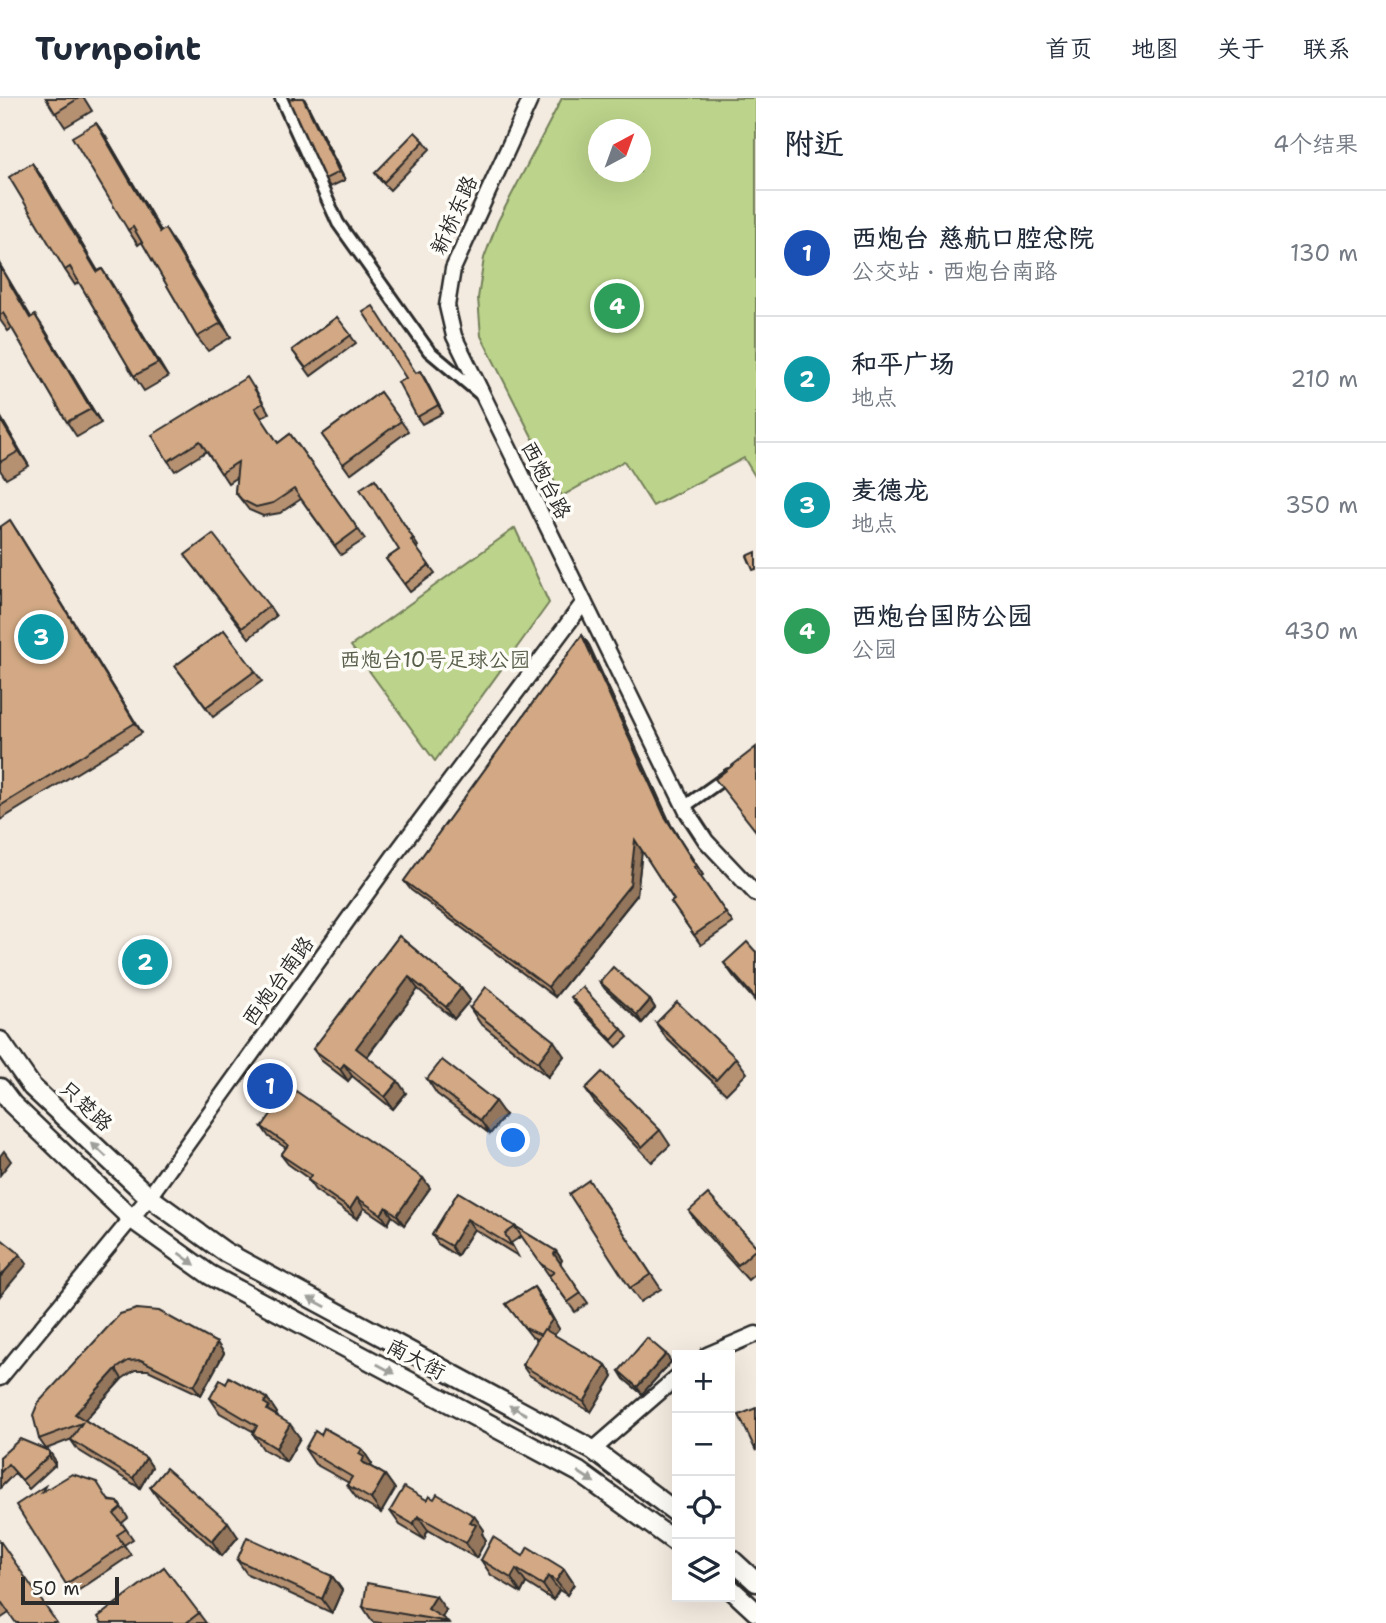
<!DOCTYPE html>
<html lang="zh">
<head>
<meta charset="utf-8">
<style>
  body { margin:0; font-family:"Shantell Sans","LXGW WenKai TC",sans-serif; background:#f2f2f3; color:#1f2937 }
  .controls { position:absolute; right:21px; bottom:21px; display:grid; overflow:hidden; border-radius:0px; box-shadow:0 7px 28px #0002 }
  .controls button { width:63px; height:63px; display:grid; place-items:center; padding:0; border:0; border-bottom:2px solid #e0e1e3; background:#fff; color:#1f2937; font:35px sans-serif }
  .compass { position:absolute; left:588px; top:21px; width:63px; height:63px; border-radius:50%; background:#fff; box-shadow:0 7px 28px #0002; rotate:41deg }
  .scale { position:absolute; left:21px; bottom:18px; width:98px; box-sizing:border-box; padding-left:7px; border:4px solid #2b2b2b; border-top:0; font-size:19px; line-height:24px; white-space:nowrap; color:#2b2b2b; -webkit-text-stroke:5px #fdfcf7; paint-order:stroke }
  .you { position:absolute; left:514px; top:1043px; width:24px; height:24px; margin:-18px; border:5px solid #fff; border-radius:50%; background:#1a73e8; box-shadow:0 0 0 10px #1a73e833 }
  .badge { display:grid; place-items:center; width:46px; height:46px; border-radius:50%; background:#2b2b2b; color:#fff; font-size:23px; font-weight:700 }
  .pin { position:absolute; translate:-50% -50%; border:4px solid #fff; box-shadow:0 2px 7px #0006 }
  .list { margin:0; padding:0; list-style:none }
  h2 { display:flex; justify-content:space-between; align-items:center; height:91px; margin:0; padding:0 28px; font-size:30px }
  h2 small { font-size:23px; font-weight:400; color:#747a83 }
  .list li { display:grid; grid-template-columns:46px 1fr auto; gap:21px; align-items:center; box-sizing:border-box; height:126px; padding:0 28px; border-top:2px solid #e0e1e3 }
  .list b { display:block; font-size:26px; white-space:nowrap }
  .list p { margin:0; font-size:23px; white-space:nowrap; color:#747a83 }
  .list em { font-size:23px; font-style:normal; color:#747a83 }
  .icon { flex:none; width:38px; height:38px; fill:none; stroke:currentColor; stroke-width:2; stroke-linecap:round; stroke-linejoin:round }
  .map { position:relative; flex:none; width:756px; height:1525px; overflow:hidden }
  header { display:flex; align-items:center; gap:42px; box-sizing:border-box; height:98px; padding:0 35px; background:#fff; border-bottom:2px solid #e0e1e3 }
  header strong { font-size:33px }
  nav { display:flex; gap:38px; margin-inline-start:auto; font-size:24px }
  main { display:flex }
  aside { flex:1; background:#fff }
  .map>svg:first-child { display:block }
</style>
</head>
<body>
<header>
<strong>Turnpoint</strong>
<nav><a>首页</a><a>地图</a><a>关于</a><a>联系</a></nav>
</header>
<main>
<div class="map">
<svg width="756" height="1525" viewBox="0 0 756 1525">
  <rect width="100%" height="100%" fill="#f4ebe0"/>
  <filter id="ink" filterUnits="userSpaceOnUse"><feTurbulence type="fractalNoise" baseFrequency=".0143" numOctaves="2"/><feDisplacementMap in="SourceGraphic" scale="14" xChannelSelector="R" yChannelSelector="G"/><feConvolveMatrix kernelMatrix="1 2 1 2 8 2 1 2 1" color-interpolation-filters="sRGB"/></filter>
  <g filter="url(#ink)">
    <g fill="#bbd38a" stroke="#737f5a" stroke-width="2" fill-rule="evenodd">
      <path d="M562,0h194v380l-12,-20 -91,48 -29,-45 -62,35 -81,-160 -3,-38 6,-40 14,-37zM598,32h42v42h-42z"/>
      <path d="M515,430l34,75 -114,158 -84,-115z"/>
    </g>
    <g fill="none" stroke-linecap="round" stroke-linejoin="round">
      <defs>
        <g id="minor">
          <path d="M281,0l57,125 91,128 50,42"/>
          <path d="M684,709l45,-32"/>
        </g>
        <g id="tertiary">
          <path d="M531,0l-78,171 -6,37 7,30 233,476 19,29 50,53"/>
          <path d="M707,1257l49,-21"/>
          <path d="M0,1280l149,-181 244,-340 191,-255"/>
          <path d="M593,1352l84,-73"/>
        </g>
        <g id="primary">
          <path d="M0,943l32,46 117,110 76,55 368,198 84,63"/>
          <path d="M0,990l12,16 120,115 78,56 369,197 98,71"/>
          <path d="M730,1460l26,24"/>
          <path d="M730,1490l26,24"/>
        </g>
      </defs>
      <use href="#minor" stroke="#2b2b2b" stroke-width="16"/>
      <use href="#tertiary" stroke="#2b2b2b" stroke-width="19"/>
      <use href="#primary" stroke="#2b2b2b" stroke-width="23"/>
      <use href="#minor" stroke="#fdfcf7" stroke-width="10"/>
      <use href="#tertiary" stroke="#fdfcf7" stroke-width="14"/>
      <use href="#primary" stroke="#fdfcf7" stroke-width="18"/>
    </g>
    <g fill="#b59172" stroke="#2b2b2b" stroke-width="2">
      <path d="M46,0h38l8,13 -27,16z"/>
      <path d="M294,0h10l41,82 -15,7 -5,-8z"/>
      <path d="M96,25l10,14 55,94 14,13 56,93 -23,14 -11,-14 -55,-95 -4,3 -10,-15z"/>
      <path d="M424,43l6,8 -40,41 -10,-10 -5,-7z"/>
      <path d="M42,79l56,94 4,-2 10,15 56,93 -24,14 -10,-15 -55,-94 -4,3 -10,-15z"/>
      <path d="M0,167l31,52 14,13 56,93 -24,14 -10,-15 -55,-94 -4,3 -8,-11z"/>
      <path d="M337,219l19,26 -45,33 -19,-26z"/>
      <path d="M420,273l5,8 18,34 -21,11 -5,-7 -1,-44z"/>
      <path d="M254,289l15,26 -8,5 17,25 12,-9 75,105 -24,16 -40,-56 -21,14 -17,3 -14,-6 -14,-18 2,-15 -9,6 -21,-32 -32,20 -7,-10z"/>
      <path d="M380,294l28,39 -58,43 -28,-39z"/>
      <path d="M0,318l29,50 -23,13 -6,-9z"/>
      <path d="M375,381l43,67 -2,2 19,25 -25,19 -24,-33 13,-9z"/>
      <path d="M0,429l17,4 125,202 -142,87z"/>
      <path d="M185,457l84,51 7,10 -27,22z"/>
      <path d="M224,532l38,51 -49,36 -38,-51z"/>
      <path d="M582,537l7,10 82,180 32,50 -2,2 32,46 -32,22 -30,-43 3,-2 -32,-50 -5,45 -82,102 -144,-107 -7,-9z"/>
      <path d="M399,838l62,52 9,12 -16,19 -36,-30 -51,68 39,36 -13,16 -41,-33 -4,5 -26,-20 -9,-12z"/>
      <path d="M756,854v50l-22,-25 -10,-14z"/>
      <path d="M600,884l50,18 5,8 -13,15 -37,-34z"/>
      <path d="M571,899l51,32 6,8 -11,10 -41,-42z"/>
      <path d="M470,910l94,48 -16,21 -68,-54z"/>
      <path d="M656,925l80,35 11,15 -21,21 -60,-56z"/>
      <path d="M427,981l78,36 -15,19 -53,-40z"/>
      <path d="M585,991l75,41 10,15 -18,17 -57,-59z"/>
      <path d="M262,1029l161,51 7,10 -26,37 -12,-9 -4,8 -24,-16 -7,11 -42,-29 -7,-10 1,-1 -21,-15 -7,-9 5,-7 -17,-11z"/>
      <path d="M458,1094l98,59 6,9 -2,4 28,39 -13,9 -26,-36 1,-1 -2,-1 -26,-38 -11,7 7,13 -44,-27 -17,27 -19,-12 -6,-9z"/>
      <path d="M599,1097l62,94 -21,13 -10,-14z"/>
      <path d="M689,1113l67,35v27l-8,7 -49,-54z"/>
      <path d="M534,1189l7,10 18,32 -5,6 52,30 7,11 -22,36 -62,-37 -7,-10 16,-25 -6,-3 -26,-33z"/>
      <path d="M137,1211l80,34 7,10 -23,42 -53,-25h-13l-13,9 -37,41 61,38 6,9 -12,21 -62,-38 -7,-10 1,-1 -26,10 -7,-10z"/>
      <path d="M671,1264l-29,32 -18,-15 -5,-8z"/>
      <path d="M226,1286l41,14 10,15 -1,2 24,23 -14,24 -23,-13 -10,-15 1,-2 -34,-19 -10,-15z"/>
      <path d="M321,1337l41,14 10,15 -1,2 14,9 10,14 -14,24 -23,-13 -11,-15 2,-2 -34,-19 -10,-15z"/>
      <path d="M49,1353l6,9v5l-26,24 -14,-16 -15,15v-31z"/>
      <path d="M150,1389l88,50 -16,19 -62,-55z"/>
      <path d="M47,1391l71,13 10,16 -6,5 11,16 -9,6 7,10 -58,39 -7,-10z"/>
      <path d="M434,1401l40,17 10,14 -2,4 4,6 -10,18 -48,-28 -4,9 -24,-14 -10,-14 37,-11z"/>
      <path d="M0,1442l9,73 -9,6z"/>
      <path d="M523,1458l41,13 10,15 -7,11 -8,-5 -6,10 -27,-17 -5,10 -30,-18 -10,-15z"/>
      <path d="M237,1462l95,16 10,14 -10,23 -85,-39z"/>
      <path d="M164,1469l42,56h-104z"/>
      <path d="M363,1509l83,3 -4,8 7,5h-68l-8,-1z"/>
    </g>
    <g fill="#93765c" stroke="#2b2b2b" stroke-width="2">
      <path d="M303,0l3,4 39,78 -6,-8z"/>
      <path d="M96,25l10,14 64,110 -10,-15z"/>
      <path d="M32,65l10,14 65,110 -10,-15z"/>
      <path d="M165,131l10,15 56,93 -10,-14z"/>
      <path d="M0,167l40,68 -10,-15 -30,-51z"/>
      <path d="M102,171l10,15 56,93 -10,-14z"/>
      <path d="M35,217l10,15 56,93 -10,-14z"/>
      <path d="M420,273l5,8 18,34 -5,-8z"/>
      <path d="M0,318l29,50 -10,-15 -19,-32z"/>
      <path d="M10,422l7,11 125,202 -7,-10z"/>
      <path d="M582,537l7,10 82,180 32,50 -39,-60z"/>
      <path d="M635,742l7,10 -5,45 -82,102 -7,-10z"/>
      <path d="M409,879l9,12 -54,71 -8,-12z"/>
      <path d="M461,890l9,12 -16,19 -8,-12z"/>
      <path d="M650,902l5,8 -13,15 -5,-8z"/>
      <path d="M554,943l10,15 -16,21 -10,-15z"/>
      <path d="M344,966l8,12 -4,5 -8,-12z"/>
      <path d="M398,983l8,12 -13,16 -8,-12z"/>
      <path d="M495,1003l10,14 -15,19 -10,-14z"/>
      <path d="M4,1053l7,10 -11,14v-19z"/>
      <path d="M423,1080l7,10 -26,37 -7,-10z"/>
      <path d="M357,1100l7,10 -7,11 -7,-10z"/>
      <path d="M386,1109l6,9 -4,8 -7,-10z"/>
      <path d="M467,1121l7,10 -17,27 -6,-10z"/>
      <path d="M556,1153l6,9 -2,4 -6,-10z"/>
      <path d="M20,1156l7,10 -27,32v-19z"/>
      <path d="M534,1189l7,10 18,32 -12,15z"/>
      <path d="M217,1245l7,10 -23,42 -7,-9z"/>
      <path d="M666,1256l5,8 -29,32 -5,-7z"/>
      <path d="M606,1267l7,11 -22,36 -7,-10z"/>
      <path d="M116,1271l6,10 -41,45 -6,-10z"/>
      <path d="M267,1300l10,15 -1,2 -9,-5 -3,-7z"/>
      <path d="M290,1326l10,14 -14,24 -10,-14z"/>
      <path d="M362,1351l10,15 -2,2 -8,-4 -3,-8z"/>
      <path d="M49,1353l6,9v5l-6,-9z"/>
      <path d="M146,1360l6,9 -12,21 -7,-10z"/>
      <path d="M385,1377l10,14 -14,24 -10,-14z"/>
      <path d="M418,1418l10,14 -4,9 -11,-15z"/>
      <path d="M474,1418l10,14 -2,4 4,6 -10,18 -10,-15 4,-21z"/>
      <path d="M228,1424l10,15 -16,19 -10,-15z"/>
      <path d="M516,1471l10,14 -5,10 -10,-15z"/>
      <path d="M564,1471l10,15 -7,11 -11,-14z"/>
      <path d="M332,1478l10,14 -10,23 -10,-14z"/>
      <path d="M548,1478l11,14 -6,10 -10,-15z"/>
      <path d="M436,1498l10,14 -6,11 -12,-12z"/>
    </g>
    <g fill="#d2a984" stroke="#2b2b2b" stroke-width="2">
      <path d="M46,0h33l-24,15z"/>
      <path d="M294,0h9l36,74 -14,7 -36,-79z"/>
      <path d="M96,25l64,109 5,-3 56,94 -24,14 -64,-110 -5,3 -56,-93z"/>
      <path d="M415,34l9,9 -40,41 -9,-9z"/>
      <path d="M32,65l65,109 5,-3 56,94 -24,13 -64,-109 -5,3 -56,-93z"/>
      <path d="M0,169l30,51 5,-3 56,94 -24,13 -64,-109 -3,2z"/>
      <path d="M373,208l43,67 4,-2 18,34 -21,12 -19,-35 8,-4 -43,-66z"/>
      <path d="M337,219l14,18 -45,33 -14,-18z"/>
      <path d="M247,279l16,26 -8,5 23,35 12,-9 68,95 -23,17 -41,-57 -21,14 -17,4 -14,-7 -7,-8 3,-30 -17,11 -21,-32 -32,20 -16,-26z"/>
      <path d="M380,294l21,29 -58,43 -21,-29z"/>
      <path d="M0,321l19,32 -19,11z"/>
      <path d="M375,381l38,59 -2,2 18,25 -24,19 -19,-25 13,-9 -39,-61z"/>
      <path d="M10,422l125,203 -135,83v-279z"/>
      <path d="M213,436l56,72 -27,22 -57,-73z"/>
      <path d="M756,454v17l-3,1 -6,-14z"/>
      <path d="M224,532l31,41 -49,36 -31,-41z"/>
      <path d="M582,537l82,180 32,51 -2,1 32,46 -32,22 -23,-33 3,-2 -39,-60 -5,45 -82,102 -144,-106z"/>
      <path d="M756,649v84l-41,-52z"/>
      <path d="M399,838l62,52 -15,19 -37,-30 -53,71 42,33 -13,16 -41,-33 -4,5 -27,-20z"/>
      <path d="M747,844l9,10v47l-32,-36z"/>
      <path d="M613,869l37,33 -13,15 -37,-33z"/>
      <path d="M486,889l68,54 -16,21 -68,-54z"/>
      <path d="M582,889l40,42 -10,11 -41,-43z"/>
      <path d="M677,904l59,56 -20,22 -60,-57z"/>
      <path d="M442,962l53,41 -15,19 -53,-41z"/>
      <path d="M602,974l58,58 -18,17 -57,-58z"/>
      <path d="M290,989l133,91 -26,37 -11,-8 -5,7 -24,-16 -7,11 -42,-29 3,-5 -30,-20 7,-10 -26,-18z"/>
      <path d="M589,1082l62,94 -21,14 -61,-94z"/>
      <path d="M458,1094l98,59 -2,3 27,39 -13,9 -19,-26 5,-4 -13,-8 -26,-37 -10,7 7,12 -45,-27 -16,27 -19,-11z"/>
      <path d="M708,1096l48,52v3l-18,16 -49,-54z"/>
      <path d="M0,1140l20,16 -20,23z"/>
      <path d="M534,1189l18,33 -11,15 -16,-7 -19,-24z"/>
      <path d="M137,1211l22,2 58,32 -23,43 -53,-26 -13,1 -12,8 -41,45 71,44 -13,20 -62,-38 11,-17 -43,16 -6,-24 5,-12 82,-89z"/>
      <path d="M544,1231l62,36 -22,37 -62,-37z"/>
      <path d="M647,1240l19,16 -29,33 -18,-16z"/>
      <path d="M229,1279l38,21 -3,5 5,3 -2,4 23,14 -14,24 -23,-14 4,-8 -47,-28 10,-18 6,4z"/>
      <path d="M756,1310v43l-17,-36z"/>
      <path d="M324,1330l38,21 -3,5 5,3 -2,5 23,13 -14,24 -24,-14 5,-8 -47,-28 10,-18 6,4z"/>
      <path d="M20,1341l29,12v5l-27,24 -14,-16 -8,9v-16z"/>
      <path d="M166,1370l62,54 -16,19 -62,-54z"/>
      <path d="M72,1376l25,8 12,19 9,1 3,6 -7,6 12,15 -9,6 7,10 -58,39 -50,-79 29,-19 -3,6z"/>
      <path d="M404,1389l23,13 2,-4 5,3 3,-5 37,22 -4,6 6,3 -10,18 -48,-27 -5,8 -23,-13z"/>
      <path d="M247,1439l85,39 -10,23 -85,-39z"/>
      <path d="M493,1439l30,19 5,-9 36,22 -8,12 -8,-5 -5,9 -27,-16 -5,9 -30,-18z"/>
      <path d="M0,1443l57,82h-41l-14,-20 -2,1z"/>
      <path d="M164,1469l35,46 -13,10h-84l-4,-6z"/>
      <path d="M367,1485l69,13 -8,13 21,13 -86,-15z"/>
    </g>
    <defs><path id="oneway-solid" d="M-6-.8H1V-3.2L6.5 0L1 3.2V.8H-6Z" transform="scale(1.75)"/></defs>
    <g fill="#9e9e9b">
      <use href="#oneway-solid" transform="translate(99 1052) rotate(-137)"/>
      <use href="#oneway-solid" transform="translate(187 1161) rotate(36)"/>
      <use href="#oneway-solid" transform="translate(317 1204) rotate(-152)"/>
      <use href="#oneway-solid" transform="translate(386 1271) rotate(28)"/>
      <use href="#oneway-solid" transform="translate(518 1312) rotate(-152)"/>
      <use href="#oneway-solid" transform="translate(586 1379) rotate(33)"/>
    </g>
  </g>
  <g text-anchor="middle" stroke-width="7" stroke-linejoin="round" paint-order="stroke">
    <g font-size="21" fill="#2b2b2b" stroke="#fdfcf7">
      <text transform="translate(454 117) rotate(-66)" y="7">新桥东路</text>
      <text transform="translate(546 382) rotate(63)" y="7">西炮台路</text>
      <text transform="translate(278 883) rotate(-54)" y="7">西炮台南路</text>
      <text transform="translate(86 1008) rotate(43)" y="7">只楚路</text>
      <text transform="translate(416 1261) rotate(28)" y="7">南大街</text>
    </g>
    <g font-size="21" fill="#565d48" stroke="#fdfcf7">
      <text x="435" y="569">西炮台10号足球公园</text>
    </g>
  </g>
</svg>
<div class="controls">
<button>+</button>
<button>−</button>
<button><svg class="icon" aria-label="locate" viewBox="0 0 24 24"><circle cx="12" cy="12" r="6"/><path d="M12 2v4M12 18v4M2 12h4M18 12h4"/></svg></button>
<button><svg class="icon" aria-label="layers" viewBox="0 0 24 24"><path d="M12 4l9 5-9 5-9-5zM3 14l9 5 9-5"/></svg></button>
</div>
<svg class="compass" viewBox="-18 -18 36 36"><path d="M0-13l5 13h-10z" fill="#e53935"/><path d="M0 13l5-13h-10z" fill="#747a83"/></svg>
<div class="scale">50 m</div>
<div class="you"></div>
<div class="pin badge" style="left:270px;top:988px;background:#1a4fb4">1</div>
<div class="pin badge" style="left:145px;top:864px;background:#0f9aa8">2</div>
<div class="pin badge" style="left:41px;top:539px;background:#0f9aa8">3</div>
<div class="pin badge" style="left:617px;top:208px;background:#2e9e5b">4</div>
</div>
<aside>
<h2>附近<small>4个结果</small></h2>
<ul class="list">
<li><span class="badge" style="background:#1a4fb4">1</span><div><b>西炮台 慈航口腔总院</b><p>公交站 · 西炮台南路</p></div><em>130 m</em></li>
<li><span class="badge" style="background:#0f9aa8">2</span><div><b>和平广场</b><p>地点</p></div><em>210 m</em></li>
<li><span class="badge" style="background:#0f9aa8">3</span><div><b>麦德龙</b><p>地点</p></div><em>350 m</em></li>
<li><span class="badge" style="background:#2e9e5b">4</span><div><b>西炮台国防公园</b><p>公园</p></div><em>430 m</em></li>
</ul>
</aside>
</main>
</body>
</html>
